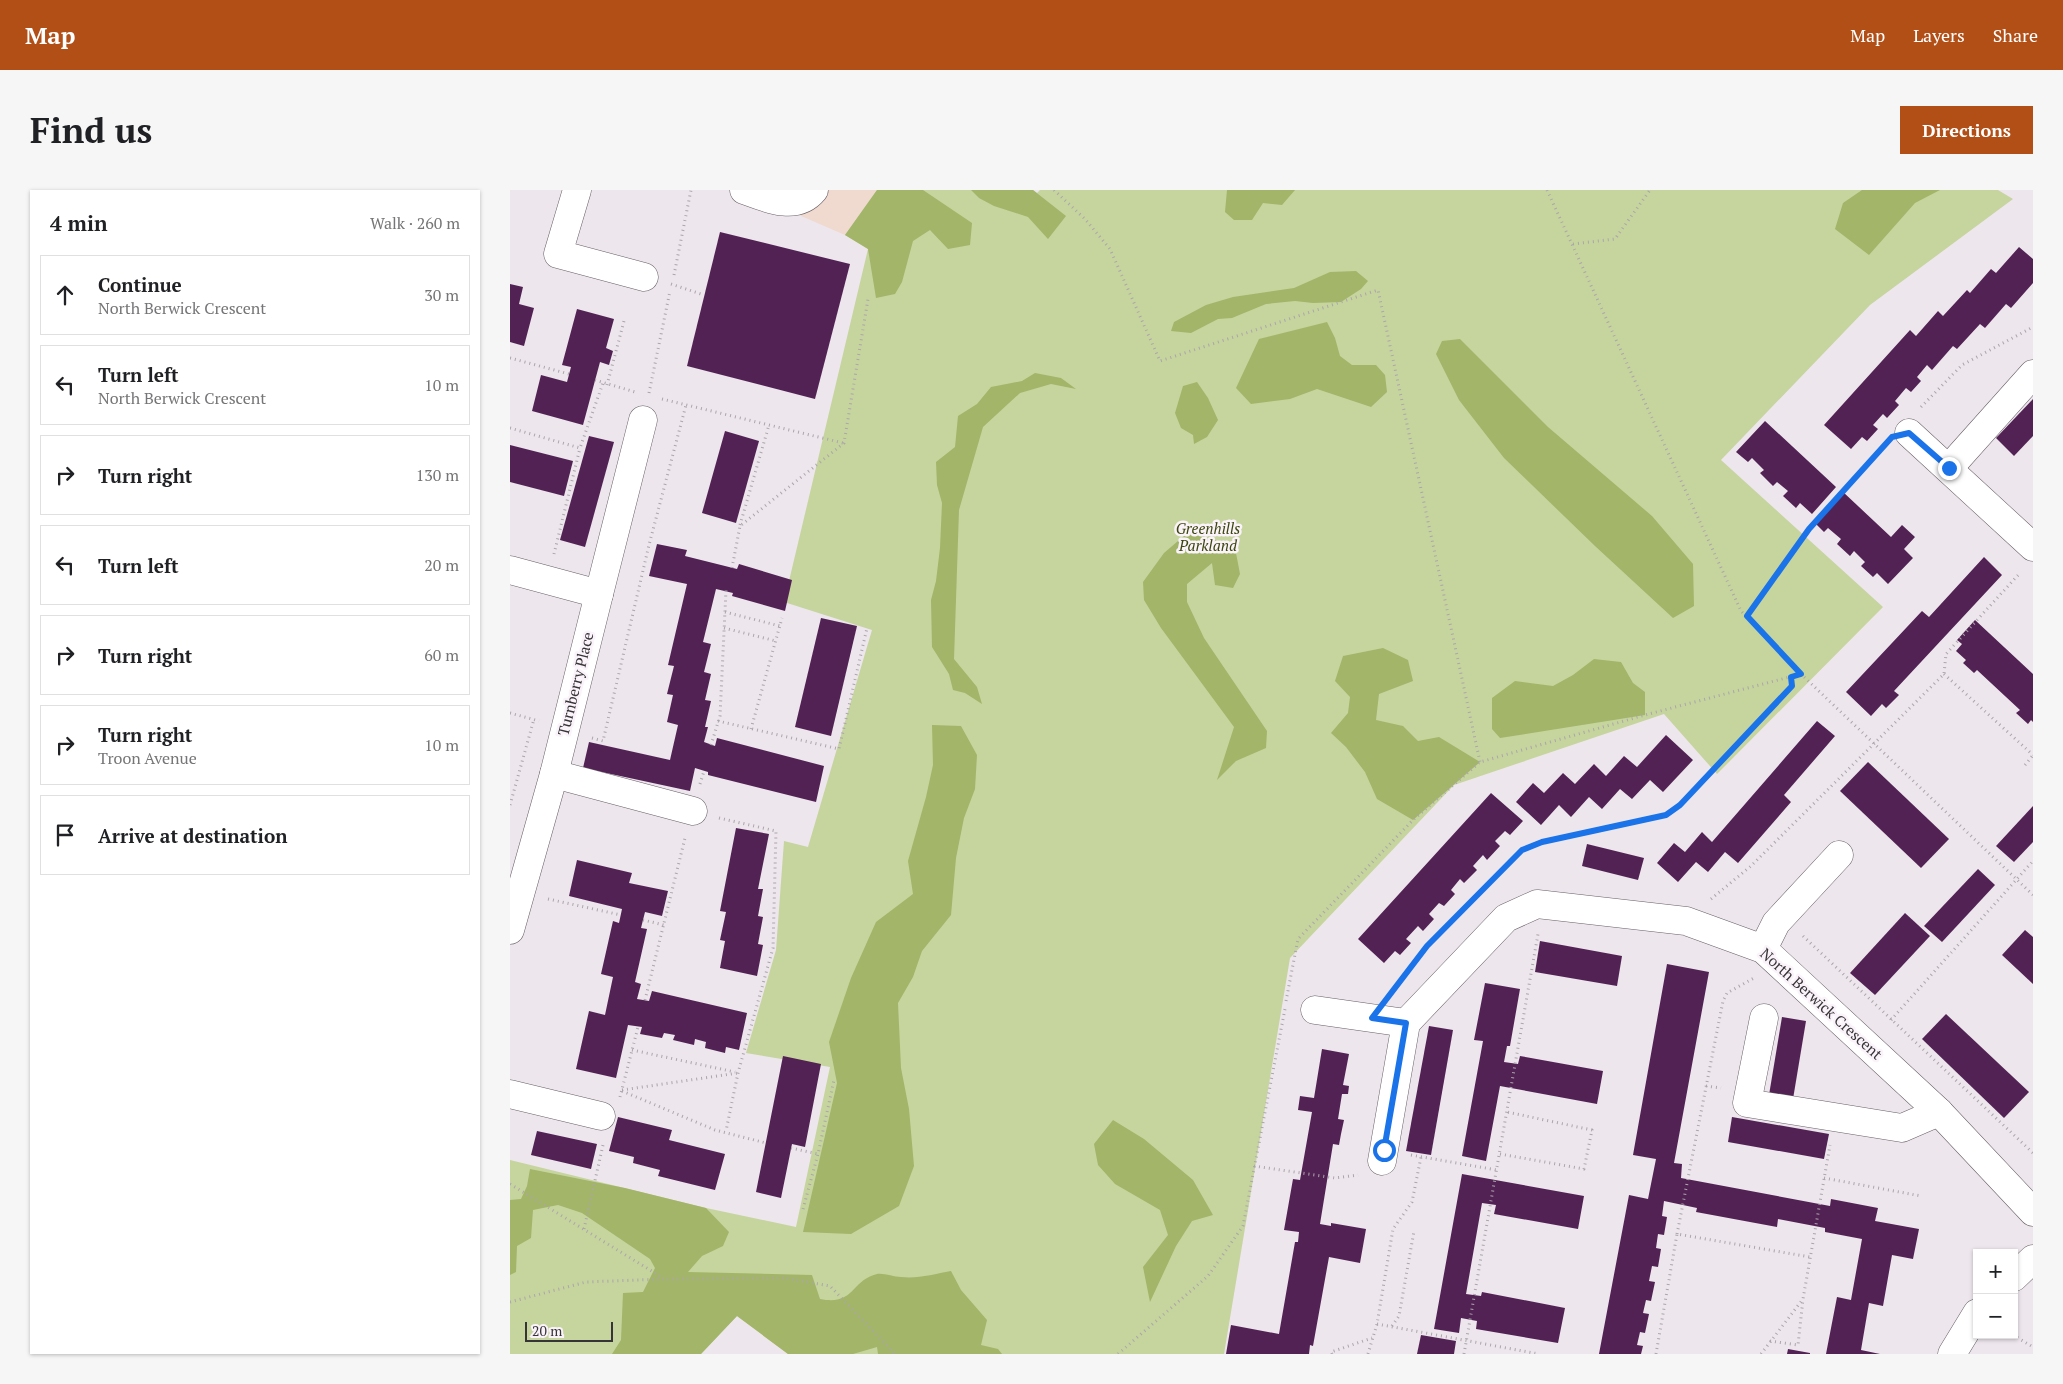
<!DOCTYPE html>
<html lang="en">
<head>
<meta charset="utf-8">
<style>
  body { margin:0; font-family:"PT Serif",serif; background:#f6f6f6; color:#202124 }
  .controls { position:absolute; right:15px; bottom:15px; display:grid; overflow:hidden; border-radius:0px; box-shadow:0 1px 4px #0004 }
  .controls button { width:45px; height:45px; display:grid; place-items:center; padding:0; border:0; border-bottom:1px solid #e0e0e0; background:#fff; color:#202124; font:25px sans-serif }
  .scale { position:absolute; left:15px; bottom:12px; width:88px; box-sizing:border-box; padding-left:5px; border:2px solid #373437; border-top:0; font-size:14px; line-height:18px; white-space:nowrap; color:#373437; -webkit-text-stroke:4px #fbf3fa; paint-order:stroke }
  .stop { position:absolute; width:15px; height:15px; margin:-11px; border:4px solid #1a73e8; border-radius:50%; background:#fff }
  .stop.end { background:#1a73e8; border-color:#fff; box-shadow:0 1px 5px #0008 }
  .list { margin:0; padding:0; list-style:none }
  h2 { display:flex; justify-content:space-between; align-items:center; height:65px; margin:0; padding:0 20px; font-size:21px }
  h2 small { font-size:16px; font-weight:400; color:#757577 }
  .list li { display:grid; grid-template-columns:32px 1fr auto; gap:15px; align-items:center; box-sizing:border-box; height:80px; margin:0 10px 10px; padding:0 10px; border:1px solid #e0e0e0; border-radius:0px }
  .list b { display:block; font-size:19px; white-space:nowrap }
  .list p { margin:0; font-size:16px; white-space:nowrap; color:#757577 }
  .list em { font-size:16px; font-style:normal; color:#757577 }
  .icon { flex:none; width:28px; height:28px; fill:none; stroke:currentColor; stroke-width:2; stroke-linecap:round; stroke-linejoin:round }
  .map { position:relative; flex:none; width:1523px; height:1164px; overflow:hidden; border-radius:0px }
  header { display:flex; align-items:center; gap:30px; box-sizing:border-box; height:70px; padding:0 25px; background:#b24f17; color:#fff }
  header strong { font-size:24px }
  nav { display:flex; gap:28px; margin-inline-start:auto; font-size:18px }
  .intro { display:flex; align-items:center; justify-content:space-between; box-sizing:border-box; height:120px; padding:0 30px }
  h1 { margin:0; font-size:35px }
  .button { padding:12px 22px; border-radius:0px; background:#b24f17; color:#fff; font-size:18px; font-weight:700 }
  main { display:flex; gap:30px; padding:0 30px }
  aside { flex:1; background:#fff; border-radius:0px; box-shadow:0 1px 4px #0004 }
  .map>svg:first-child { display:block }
</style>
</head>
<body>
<header>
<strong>Map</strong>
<nav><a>Map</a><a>Layers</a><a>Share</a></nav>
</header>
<div class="intro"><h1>Find us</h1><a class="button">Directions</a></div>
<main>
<aside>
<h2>4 min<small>Walk · 260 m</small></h2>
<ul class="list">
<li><svg class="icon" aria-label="ahead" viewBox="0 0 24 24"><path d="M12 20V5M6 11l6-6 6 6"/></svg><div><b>Continue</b><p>North Berwick Crescent</p></div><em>30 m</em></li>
<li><svg class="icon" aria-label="left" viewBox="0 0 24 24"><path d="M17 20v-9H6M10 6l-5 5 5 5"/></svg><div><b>Turn left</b><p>North Berwick Crescent</p></div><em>10 m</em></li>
<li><svg class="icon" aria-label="right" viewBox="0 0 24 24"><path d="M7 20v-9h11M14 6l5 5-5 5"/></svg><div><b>Turn right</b></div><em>130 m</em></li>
<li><svg class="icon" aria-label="left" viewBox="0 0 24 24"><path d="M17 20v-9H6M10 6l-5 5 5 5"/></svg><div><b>Turn left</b></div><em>20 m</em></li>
<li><svg class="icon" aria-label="right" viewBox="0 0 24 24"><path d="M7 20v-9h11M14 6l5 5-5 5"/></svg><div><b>Turn right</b></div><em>60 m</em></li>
<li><svg class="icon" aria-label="right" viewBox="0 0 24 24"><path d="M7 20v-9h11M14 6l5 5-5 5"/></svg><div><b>Turn right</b><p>Troon Avenue</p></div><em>10 m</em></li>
<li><svg class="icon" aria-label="arrive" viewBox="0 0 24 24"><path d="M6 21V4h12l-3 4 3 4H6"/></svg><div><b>Arrive at destination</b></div></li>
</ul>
</aside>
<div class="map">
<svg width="1523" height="1164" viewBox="0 0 1523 1164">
  <rect width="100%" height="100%" fill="#ede6ed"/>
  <path fill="#f0d9ce" d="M231,0h136l-32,45z"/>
  <path fill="#c6d49e" d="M367,0h156l4,3 3,-3h958l15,9 -143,106 -149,155 162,147 -166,167 -53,-60 -210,71 -164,173 -66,396h-436l-51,-38 -36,38h-191v-194l196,48 90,19 34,-160 -84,-14 30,-103 8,-109 24,6 64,-217 -88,-28 84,-353 -23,-14z"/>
  <g fill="#a3b568">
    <path d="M367,0h46l49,33 -2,22 -22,4 -18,-19 -17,11 -11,41 -7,12 -19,4 -8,-49 -23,-14z"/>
    <path d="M461,0h62l33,26 -18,23 -20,-22 -34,-11 -15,-8z"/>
    <path d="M717,0h68l-13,15 -19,-2 -11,17h-18l-9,-8z"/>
    <path d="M1352,0h78l-25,13 -46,52 -34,-26 8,-26z"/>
    <path d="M846,81l12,10 -7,8 -20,13 -28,1 -18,-2 -29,3 -34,14 -14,1 -27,14 -20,-2 3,-9 32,-17 27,-8 61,-9 36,-16z"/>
    <path d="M817,132l8,16 5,18 12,9h24l9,10 2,17 -16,15 -54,-18 -27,10 -39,5 -15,-16 23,-49z"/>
    <path d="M950,149l88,88 104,89 41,48 1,42 -21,12 -78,-72 -91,-88 -45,-58 -23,-46 6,-13z"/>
    <path d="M525,183l26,5 15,11 -25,-5 -31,9 -37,34 -24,83 -5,149 23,28 5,17 -17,-11 -12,-3 -4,-16 -17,-27 -1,-47 5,-19 4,-33 2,-45 -5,-18 -1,-23 19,-15 3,-31 19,-12 14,-17 31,-6z"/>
    <path d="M687,192l11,16 10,22 -11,17 -13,7 -1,-9 -12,-7 -6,-15 8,-27z"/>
    <path d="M675,345c23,0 33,5 51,18l4,21 -7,14 -18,-3 -3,-22 -25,21v18l17,36 63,93 -1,17 -30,13 -19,19 17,-53 -73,-99 -17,-28 -1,-18 21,-29z"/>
    <path d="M873,458l25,12 5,21 -34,13 -3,26 27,6 15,15 21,-4 41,25 -67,58 -36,-21 -12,-27 -19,-25 -15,-14 17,-20 2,-16 -15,-16 8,-25z"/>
    <path d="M1084,469l27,3 12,21 12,9v23l-145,23 -8,-9v-31l23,-17 38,5 20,-11z"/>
    <path d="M422,535l29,1 16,29 -2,34 -11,29 -8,40 -5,57 -29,36 -9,26 -15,26 3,65 8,41 5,57 -15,40 -48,28 -48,-2 34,-149 -8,-41 22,-64 25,-56 37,-28 -5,-33 18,-64 7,-32z"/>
    <path d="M603,930l31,19 49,41 20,35 -21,6 -16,25 -26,56 -7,-35 25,-32 -8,-25 -45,-26 -17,-19 -4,-21z"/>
    <path d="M20,979l95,19 81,20 23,24 -6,14 -21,10 -14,16 124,3 8,24c35,7 31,-19 57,-25 7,-1 17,3 24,3 17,2 33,-3 50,-6l10,19 26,30 -6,25 17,4 4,5h-124l-1,-7 -24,7h-65l-51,-38 -36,38h-89l9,-14 2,-47 20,-1 12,-24 -5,-9 -68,-46 -24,-8 -25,5 -2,28 -14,8 -1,26 -6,3v-75l11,-1 6,-13z"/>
  </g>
  <g fill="#532255">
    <path d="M210,42l130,32 -35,135 -128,-33z"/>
    <path d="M1509,57l14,12v24l-22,25 -5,-4 -21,24 -5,-4 -23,25 -4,-3 -21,24 -5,-5 -10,12 4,4 -10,11 -5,-4 -11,13 4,4 -12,13 -4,-4 -10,11 5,4 -11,12 -5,-4 -11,12 -27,-24 86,-95 6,6 22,-25 5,5 24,-26 3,3 21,-24 5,4z"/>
    <path d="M0,94l13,3 -4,17 15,4 -10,38 -14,-4z"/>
    <path d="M67,119l37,10 -8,29 7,3 -4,14 -9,-3 -17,63 -51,-14 9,-36 26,7 4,-15 -9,-2z"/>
    <path d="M1523,209v37l-19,20 -18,-18z"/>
    <path d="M1255,231l71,66 -24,27 -12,-11 -4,5 -13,-12 5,-5 -11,-9 -4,4 -13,-13 4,-3 -12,-12 -4,4 -12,-10z"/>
    <path d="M215,241l34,10 -23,82 -34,-10z"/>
    <path d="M79,246l25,6 -29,105 -25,-7z"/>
    <path d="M0,255l63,16 -9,35 -54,-14z"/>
    <path d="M1332,301l49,46 11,-12 13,12 -11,12 9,9 -25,26 -11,-11 -4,4 -12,-11 4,-4 -11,-11 -4,5 -13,-12 4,-5 -13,-11 -4,4 -11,-11z"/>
    <path d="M147,354l30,6 -2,6 52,13 2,-5 53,16 -7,31 -53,-15 1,-3 -17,-4 -13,53 8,2 -7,28 7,2 -6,26 6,1 -6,26h3l-4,15 11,4 2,-8 107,28 -8,36 -108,-27v-3l-13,-4 -5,23 -107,-23 6,-26 81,18 8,-35 -11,-3 6,-27 -6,-1 7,-28 -6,-1 19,-81 -38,-8z"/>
    <path d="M1474,367l18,18 -108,116 5,4 -13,13 -4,-4 -11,12 -25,-24 76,-81 7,6z"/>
    <path d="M311,428l36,8 -26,110 -36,-9z"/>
    <path d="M1465,430l58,54v48l-2,-2 -3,4 -12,-11 4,-3 -43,-40 -3,3 -11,-10 3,-3 -10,-9 6,-7 -5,-4z"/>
    <path d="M1307,531l18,15 -51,59 7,7 -53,61 -13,-11 -17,20 -12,-10 -18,20 -21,-19 17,-20 11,9 17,-20 10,10z"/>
    <path d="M1156,545l27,25 -30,32 -13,-12 -18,19 -12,-10 -18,20 -13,-12 -18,20 -12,-12 -18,20 -25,-23 17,-19 11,10 19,-20 12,11 19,-20 12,12 18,-20 13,11z"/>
    <path d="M1358,572l81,77 -28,29 -81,-77z"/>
    <path d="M981,603l32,28 -13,14 -5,-4 -10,10 5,5 -13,14 -4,-5 -10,11 4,4 -13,13 -4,-4 -9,11 4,4 -11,12 -5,-3 -10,11 5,5 -11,12 -5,-5 -12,13 5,4 -11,12 -5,-4 -11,12 -26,-24z"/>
    <path d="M1523,616v36l-19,20 -18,-16z"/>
    <path d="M226,638l33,6 -11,55h5l-5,27 5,1 -5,27 5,1 -6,31 -37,-8 5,-27 -5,-1 6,-28 -6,-1z"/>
    <path d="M1077,654l57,14 -6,22 -56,-14z"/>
    <path d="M67,670l55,13 -3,10 39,8 -6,25 -17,-4 -4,16 6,1 -12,53 6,2 -4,15 12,2 3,-10 95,22 -8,37 -13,-3 -1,6 -20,-5 1,-6 -11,-3 -1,6 -21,-5 2,-5 -11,-2 -2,5 -22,-4 2,-7 -14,-2 -12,53 -40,-9 13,-58 16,4 8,-38 -12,-3 12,-53 6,2 3,-14 -53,-13z"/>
    <path d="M1468,679l17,16 -53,57 -18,-16z"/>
    <path d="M1395,723l25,23 -55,59 -25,-22z"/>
    <path d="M1515,740l8,7v47l-31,-29z"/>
    <path d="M1030,751l82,15 -5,30 -82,-14z"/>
    <path d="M1157,774l42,8 -35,191 8,1 -1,14 149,28 1,-7 47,9 -3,13 44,8 -6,30 -21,-4 -9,51 -14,-3 -8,47 19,4h-54l11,-57 14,3 11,-61 -37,-7v-4l-47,-9 -1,8 -81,-15 1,-4 -33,-7 -2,15 5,1 -3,18 -6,-1 -2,14 5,1 -3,18 -6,-1 -3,15 6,1 -4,19 -5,-1 -3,13 6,1 -4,19 -5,-1 -3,13 6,1 -2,8h-42l30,-159 19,4 8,-40 -23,-4z"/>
    <path d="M975,793l35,6 -10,57h-3l-3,16 14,2 2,-8 83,15 -6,33 -97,-18 -14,75 -24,-5 21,-115 -9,-1z"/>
    <path d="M1436,824l83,78 -25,26 -82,-79z"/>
    <path d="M1272,827l24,4 -13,78 -24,-4z"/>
    <path d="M919,836l24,4 -22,125 -25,-4z"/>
    <path d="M812,859l27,5 -6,31 6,1 -1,8h-6l-4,25 6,1 -3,14 -2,11 -6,-1 -13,80 11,2v-3l35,6 -6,34 -31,-6 -16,89 -3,-1 -1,9h-83l5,-29 48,9 16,-92h3l1,-10 -15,-2 9,-51 7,1 12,-68 -14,-2 2,-14 14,2z"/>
    <path d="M273,866l38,8 -16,83 -13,-3 -11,54 -25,-6z"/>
    <path d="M108,927l54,13 -3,10 56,14 -10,36 -57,-14 2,-6 -27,-7 1,-6 -25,-6z"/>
    <path d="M1222,927l97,17 -5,25 -96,-17z"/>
    <path d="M27,941l60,13 -6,25 -60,-14z"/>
    <path d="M952,984l122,22 -6,33 -84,-15 2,-9 -14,-2 -16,91 15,2 1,-4 83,16 -7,35 -82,-14 1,-8 -16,-3 -2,15 -25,-4z"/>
    <path d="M911,1145l35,6 -2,13h-37z"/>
    <path d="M1278,1159l22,4v1h-23z"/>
  </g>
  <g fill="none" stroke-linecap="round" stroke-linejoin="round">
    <defs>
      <g id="minor">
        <path d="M67,0l-19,64 86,23"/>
        <path d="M234,0c22,8 52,22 70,0"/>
        <path d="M1399,243l124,114"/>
        <path d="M1439,278l84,-94"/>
        <path d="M0,380l89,24 -45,180 -44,156"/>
        <path d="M89,404l44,-174"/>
        <path d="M44,584l139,37"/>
        <path d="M1253,759l13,-26 63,-68"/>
        <path d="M805,820l91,13"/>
        <path d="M1254,828l-17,85 155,25 37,-16"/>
        <path d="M0,904l91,22"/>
        <path d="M872,971l24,-138 100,-105 31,-14 149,17 77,28 176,163 94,100"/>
        <path d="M1504,1087l19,-18"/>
        <path d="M1442,1164l25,-41"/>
      </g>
    </defs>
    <use href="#minor" stroke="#676066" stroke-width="29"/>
    <g stroke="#aba6ab" stroke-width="3" stroke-dasharray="1 4" stroke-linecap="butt">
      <path d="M544,0l31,29 25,30 50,112 218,-71 102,472"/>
      <path d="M1037,0l194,421 60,63 232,221"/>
      <path d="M1063,54l42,-5 35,-49"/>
      <path d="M164,85l17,-85"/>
      <path d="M161,94l33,11"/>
      <path d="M0,168l59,16"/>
      <path d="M85,190l40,12"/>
      <path d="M97,195l17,-64"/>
      <path d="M139,203l21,-102"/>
      <path d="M152,209l181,44"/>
      <path d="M1411,217l41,-42 71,-38"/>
      <path d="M0,238l70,20 23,-65"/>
      <path d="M230,335l29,-100"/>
      <path d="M44,364l26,-106"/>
      <path d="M222,378l8,-42 104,-83 24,-144"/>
      <path d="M215,422l55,14"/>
      <path d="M1237,426l62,-87 75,-84"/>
      <path d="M214,438l52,13"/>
      <path d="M1434,484l89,81"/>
      <path d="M0,523l29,8"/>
      <path d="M208,531l121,28 28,-121"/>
      <path d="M241,539l31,-111"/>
      <path d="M82,548l11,3 46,-196 37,-140"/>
      <path d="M201,555l9,-29 6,-126"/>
      <path d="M1515,575l8,-10"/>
      <path d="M190,594l4,-13"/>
      <path d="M0,615l24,-86"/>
      <path d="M209,628l57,13 -3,117 -35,125 -12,58"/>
      <path d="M38,709l73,16"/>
      <path d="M1201,709l40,-33 193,-192 2,-20 74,-81"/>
      <path d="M133,730l21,5"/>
      <path d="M1293,746l230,217"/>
      <path d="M882,802l35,-46 95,-96 20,-8 124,-27 13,-10 113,-119 -1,-9"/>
      <path d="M135,810l40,-162"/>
      <path d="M776,811l12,-62 115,-119 67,-58 165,-47 156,-41"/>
      <path d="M1381,830l142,-159"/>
      <path d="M122,860l103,22"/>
      <path d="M1196,896l15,2"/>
      <path d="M112,900l116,-17"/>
      <path d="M112,901l93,39 51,13"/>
      <path d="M110,907l18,-70"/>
      <path d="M281,958l27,6"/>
      <path d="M990,964l84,15 8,-39 -85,-18"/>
      <path d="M901,965l86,15"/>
      <path d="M744,976l81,12 23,-3"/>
      <path d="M1314,988l97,18"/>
      <path d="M0,994l153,94"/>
      <path d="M293,1019l15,-55 16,-74"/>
      <path d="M74,1039l19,-84"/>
      <path d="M1167,1044l46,-233 4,-8 27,-15"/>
      <path d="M0,1112l76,-20 78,-3 121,-1 45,8 65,68"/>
      <path d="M867,1134l162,30"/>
      <path d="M882,1136l7,-10 15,-85"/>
      <path d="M1503,1145l20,12"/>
      <path d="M1260,1151l28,4 5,-46"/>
      <path d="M608,1164l90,-78 35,-50 42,-217"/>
      <path d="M822,1164l-1,-2 41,-14"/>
      <path d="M858,1164l9,-30 16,-95 19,-27 9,-45"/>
      <path d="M954,1164l74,-420"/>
      <path d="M1146,1164l21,-120 133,23"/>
      <path d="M1251,1164l42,-55 27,-154"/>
    </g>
    <use href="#minor" stroke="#fff" stroke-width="28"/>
  </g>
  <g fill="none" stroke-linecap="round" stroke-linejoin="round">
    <path stroke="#1a73e8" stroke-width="6" d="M874,960l22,-127 -34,-5 55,-72 95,-96 20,-8 124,-27 14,-10 112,-119 -1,-9 10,-3 -54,-58 62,-87 83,-92 17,-4 40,35"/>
  </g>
  <g text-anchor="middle" stroke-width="5" stroke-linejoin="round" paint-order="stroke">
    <g font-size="15" font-style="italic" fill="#3b460b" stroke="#fbf3fa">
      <text x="698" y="344">Greenhills<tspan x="698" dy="17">Parkland</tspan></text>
    </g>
    <g font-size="15" fill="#373437" stroke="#fbf3fa">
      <text transform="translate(66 494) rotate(-76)" y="5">Turnberry Place</text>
      <text transform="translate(1311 814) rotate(42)" y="5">North Berwick Crescent</text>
    </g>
  </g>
</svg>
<div class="controls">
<button>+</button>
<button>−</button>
</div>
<div class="scale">20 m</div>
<div class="stop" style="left:874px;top:960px"></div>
<div class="stop end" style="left:1439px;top:278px"></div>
</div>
</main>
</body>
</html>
